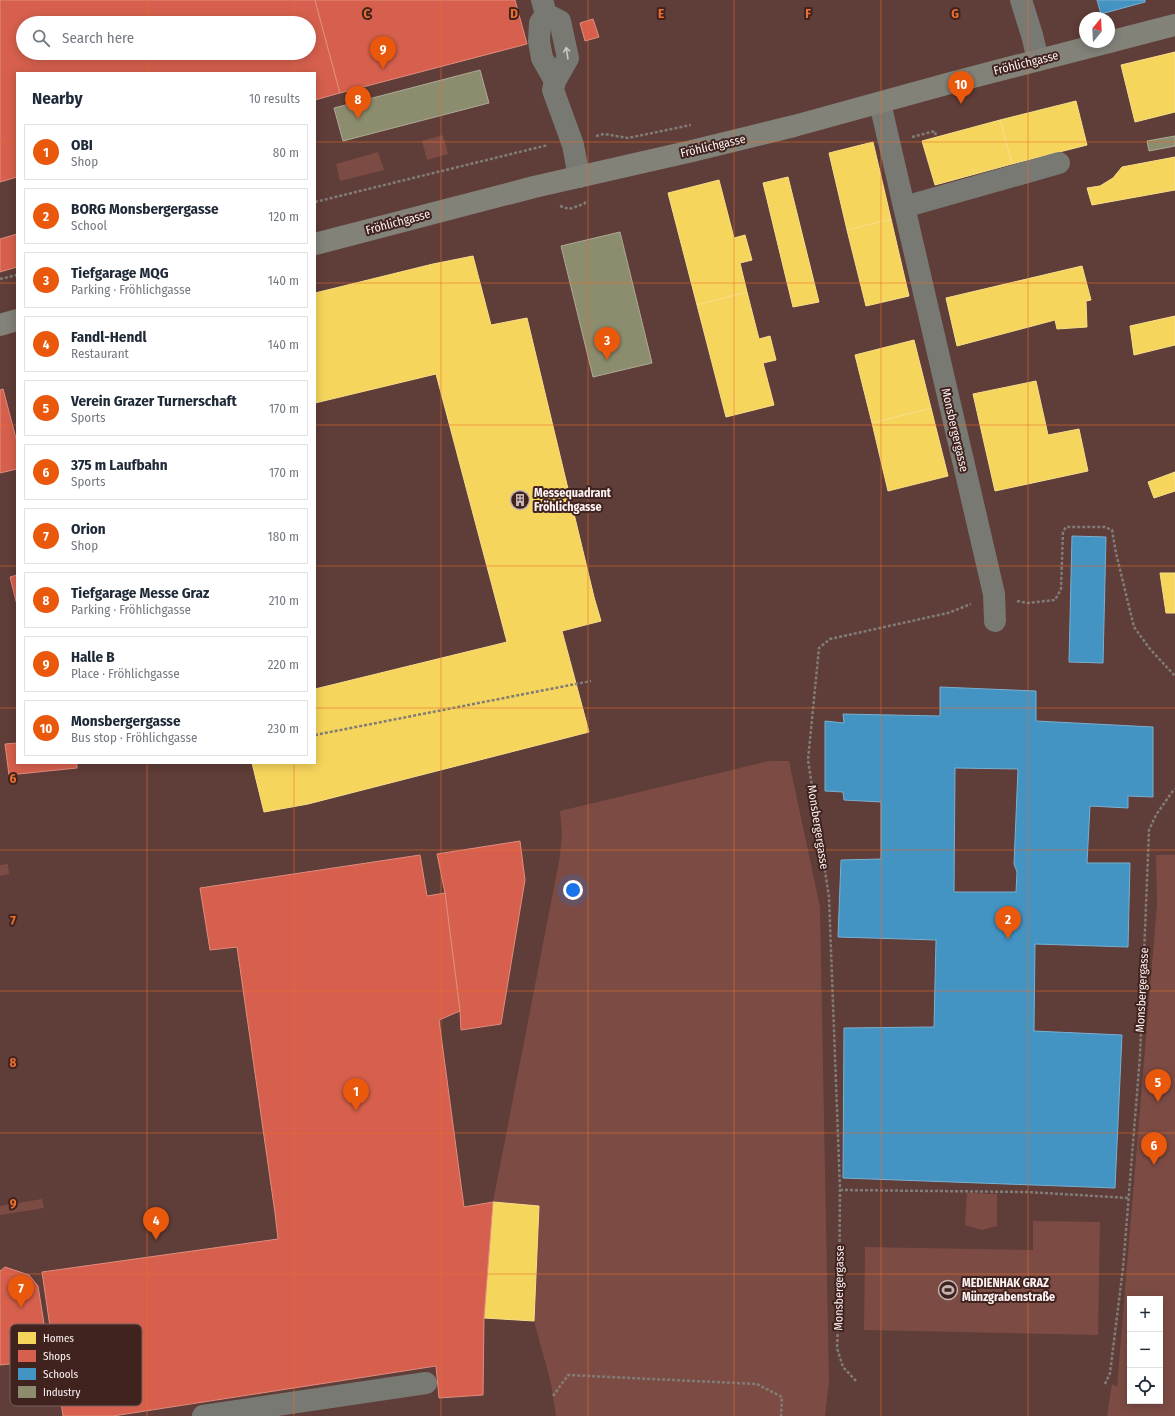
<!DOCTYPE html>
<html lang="en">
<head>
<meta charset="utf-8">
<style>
  body { margin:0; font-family:"Fira Sans Condensed",sans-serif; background:#f6f6f7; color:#1f2937 }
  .controls { position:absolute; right:12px; bottom:12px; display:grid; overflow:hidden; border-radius:0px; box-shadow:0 2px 10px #0003 }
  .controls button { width:36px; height:36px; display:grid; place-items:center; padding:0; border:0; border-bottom:1px solid #e0e1e3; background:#fff; color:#1f2937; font:20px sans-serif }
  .compass { position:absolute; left:1079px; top:12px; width:36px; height:36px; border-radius:50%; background:#fff; box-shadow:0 2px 10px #0003; rotate:18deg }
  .you { position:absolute; left:573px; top:890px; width:14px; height:14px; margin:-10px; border:3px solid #fff; border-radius:50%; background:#1a73e8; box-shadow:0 0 0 6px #1a73e833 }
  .badge { display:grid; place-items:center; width:26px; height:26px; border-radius:50%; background:#ea580c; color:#fff; font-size:13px; font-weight:700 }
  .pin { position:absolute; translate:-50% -33px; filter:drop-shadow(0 1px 2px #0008) }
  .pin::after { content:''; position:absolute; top:21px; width:14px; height:12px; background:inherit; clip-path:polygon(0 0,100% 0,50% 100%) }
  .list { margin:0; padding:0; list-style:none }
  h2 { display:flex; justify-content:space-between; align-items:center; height:52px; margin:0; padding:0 16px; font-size:17px }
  h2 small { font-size:13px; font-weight:400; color:#747a83 }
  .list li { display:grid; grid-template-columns:26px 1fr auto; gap:12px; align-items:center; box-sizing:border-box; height:56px; margin:0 8px 8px; padding:0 8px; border:1px solid #e0e1e3; border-radius:0px }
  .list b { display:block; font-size:15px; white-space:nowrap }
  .list p { margin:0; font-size:13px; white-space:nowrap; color:#747a83 }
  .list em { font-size:13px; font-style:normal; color:#747a83 }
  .icon { flex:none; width:22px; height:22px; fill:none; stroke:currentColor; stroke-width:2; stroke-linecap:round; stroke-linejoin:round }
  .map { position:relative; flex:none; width:1175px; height:1416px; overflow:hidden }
  .search { position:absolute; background:#fff; box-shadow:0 2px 10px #0003; left:16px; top:16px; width:300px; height:44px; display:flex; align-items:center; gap:10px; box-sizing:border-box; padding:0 14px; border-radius:22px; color:#747a83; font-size:15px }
  .panel { position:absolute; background:#fff; box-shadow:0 2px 10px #0003; left:16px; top:72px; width:300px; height:692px; border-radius:0px }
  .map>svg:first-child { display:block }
</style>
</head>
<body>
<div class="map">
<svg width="1175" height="1416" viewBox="0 0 1175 1416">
  <rect width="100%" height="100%" fill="#5f3d38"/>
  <g fill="#7c4c44" fill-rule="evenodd">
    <path d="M443,135l5,19 -21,6 -5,-19z"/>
    <path d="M378,152l6,18 -44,11 -4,-17z"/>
    <path d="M769,761h20l31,146 9,475 -4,34h-269l-5,-33 -17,-62 5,-115 -46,-4 67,-346 2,-22 -2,-23z"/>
    <path d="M1156,855h19v561h-68l5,-32 5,3 40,-483zM1130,1299h30v102h-30z"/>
    <path d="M8,864l1,10 -9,2v-11z"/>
    <path d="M967,1193l30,1v32l-15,4 -17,-5z"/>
    <path d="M42,1199l2,9 -44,7v-9z"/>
    <path d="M1033,1221l67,1 -2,113 -234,-5 1,-83 168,3z"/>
  </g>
  <g fill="#f6d55c" stroke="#f8de89">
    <path d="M1175,52v60l-40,10 -14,-57z"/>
    <path d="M1076,101l11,44 -75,19 -12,-44z"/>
    <path d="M1000,120l12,44 -77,21 -13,-44z"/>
    <path d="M873,142l18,77 -44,11 -18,-77z"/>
    <path d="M1175,157v33l-83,15 -5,-17 13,-2 13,-8 9,-11z"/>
    <path d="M788,177l31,125 -26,5 -30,-124z"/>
    <path d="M719,180l15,58 11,-3 7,25 -12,3 7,29 -50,13 -29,-112z"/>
    <path d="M891,219l18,77 -43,10 -19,-76z"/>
    <path d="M473,256l18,69 36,-7 67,279 7,24 -39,10 27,101 -281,72 -44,8 -12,-49h63v-74l192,-47 -71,-268 -121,29v-110l118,-29z"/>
    <path d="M1082,266l9,34 -5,1 1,26 -30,2 -2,-9 -98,26 -11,-48z"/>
    <path d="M747,292l12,47 11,-3 6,24 -13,3 11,42 -48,12 -29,-112z"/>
    <path d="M1175,316v29l-41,10 -4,-29z"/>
    <path d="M914,340l17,68 -59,15 -17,-68z"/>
    <path d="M1036,381l12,54 31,-6 9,42 -93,20 -22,-97z"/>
    <path d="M931,408l17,68 -60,15 -16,-68z"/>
    <path d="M1175,472v19l-21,7 -6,-16z"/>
    <path d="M1160,573h15v40h-9z"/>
    <path d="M493,1202l46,4 -5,115 -50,-3z"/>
  </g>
  <g fill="#d6604d" stroke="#e18c7e" fill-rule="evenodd">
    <path d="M0,0h315l25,93 -25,7v-27h-298v104l-17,5zM23,23h286v30h-286z"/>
    <path d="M315,0h200l12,44 -187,49z"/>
    <path d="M593,19l6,18 -14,4 -5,-18z"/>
    <path d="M17,234v33l-17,5v-33z"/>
    <path d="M3,389l14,53v27l-17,4v-83z"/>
    <path d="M17,575v30l-7,-28z"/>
    <path d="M17,743v20h60v5l-68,7 -4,-31z"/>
    <path d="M520,841l5,39 -24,144 -40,6 -1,-19 -15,-118 -8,-39z"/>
    <path d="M420,855l7,41 18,-3 15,118 -21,9 25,187 29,-5 -9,116 -1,77 -44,3 -3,-32 -323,50h-50l-21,-144 236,-33 -3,-26 -38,-266 -27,3 -10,-62z"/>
    <path d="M5,1267l24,8 9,11 7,44 -4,2 2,12 -15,18 -28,3v-94z"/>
  </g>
  <g fill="#4393c3" stroke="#7ab0d1" fill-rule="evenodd">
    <path d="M1097,0h48v2l-44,12z"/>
    <path d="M1072,536l34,1 -3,126 -34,-1z"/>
    <path d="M940,687l96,4v30l117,6v70l-25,-1v12l-38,-2 -3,57h43l-2,84 -93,-3 -1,87 88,4 -7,153 -272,-10 1,-150 90,-1 2,-87 -98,-3 3,-77 40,-1v-57l-37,-2 -1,-8 -18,-1v-70l19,2 -1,-9 97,2zM955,768l63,1 -4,95 3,8 -1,20h-62z"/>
  </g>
  <g fill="#8c8c6e" stroke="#adab95">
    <path d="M480,70l9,33 -146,38 -9,-33z"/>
    <path d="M1175,136v10l-26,5 -2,-10z"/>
    <path d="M620,232l32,131 -59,14 -32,-131z"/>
  </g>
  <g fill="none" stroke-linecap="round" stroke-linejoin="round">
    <g stroke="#817c77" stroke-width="2.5" stroke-dasharray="3 2" stroke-linecap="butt">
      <path d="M596,136l8,-2 24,4 63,-13"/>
      <path d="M912,137l23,-6 1,6"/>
      <path d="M315,202l233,-57"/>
      <path d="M560,206l9,3 15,-5 3,-4"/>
      <path d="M0,279l17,-4"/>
      <path d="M1017,601l10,2 28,-3 6,-11 2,-57 3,-5h39l7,3 4,23 18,74 16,22 25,27"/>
      <path d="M315,735l276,-54"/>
      <path d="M840,1190l187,2 102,6"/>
      <path d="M856,1381l-13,-14 -6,-19 2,-39 1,-119 -11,-293 -21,-137 11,-112 11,-9 118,-26 23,-9"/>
      <path d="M1105,1384l5,-11 13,-105 17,-212 9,-226 7,-15 16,-23 3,-3"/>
      <path d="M553,1396l15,-21 189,9 25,13 -1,19"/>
    </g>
    <g stroke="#787973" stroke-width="22">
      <path d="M542,0l4,14 14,7 8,37 -13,23 -2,9 20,55 6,32"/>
      <path d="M1021,0l11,35 6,25"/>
      <path d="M546,14l-6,9 -1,18 3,17 13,23"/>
      <path d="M880,103l114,491 1,27"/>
      <path d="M904,207l155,-44"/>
      <path d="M203,1416l223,-33"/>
    </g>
    <g stroke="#838279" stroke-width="22">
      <path d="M1109,42l66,-17"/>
      <path d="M315,244l219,-57 158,-36 102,-25 160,-44 155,-40"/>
      <path d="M0,325l17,-5"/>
    </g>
  </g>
  <defs><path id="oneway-shaft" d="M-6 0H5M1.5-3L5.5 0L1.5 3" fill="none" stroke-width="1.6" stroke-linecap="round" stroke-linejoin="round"/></defs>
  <use stroke="#cdc8c5" href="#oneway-shaft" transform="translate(567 53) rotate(-99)"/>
  <path fill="none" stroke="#eb702e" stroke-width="1" stroke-opacity="0.55" d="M147,0v23M294,0v23M441,0v1416M588,0v1416M734,0v1416M881,0v1416M1028,0v1416M147,53v20M294,53v20M0,142h17M315,142h860M0,283h17M315,283h860M0,425h17M315,425h860M0,566h17M315,566h860M0,708h17M315,708h860M147,763v653M294,763v653M0,850h1175M0,991h1175M0,1133h1175M0,1274h1175"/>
  <defs>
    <symbol id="building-ring" viewBox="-11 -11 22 22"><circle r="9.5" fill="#40231f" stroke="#c4b3b0" stroke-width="1.5"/><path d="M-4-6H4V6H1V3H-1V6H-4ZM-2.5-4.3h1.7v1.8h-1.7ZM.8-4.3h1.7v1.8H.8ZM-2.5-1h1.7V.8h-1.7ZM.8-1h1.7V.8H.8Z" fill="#c4b3b0"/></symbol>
    <symbol id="stadium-ring" viewBox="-11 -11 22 22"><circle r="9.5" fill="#40231f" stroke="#c4b3b0" stroke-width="1.5"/><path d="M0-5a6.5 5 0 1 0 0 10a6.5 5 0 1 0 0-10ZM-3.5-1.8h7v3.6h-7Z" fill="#c4b3b0"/></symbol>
  </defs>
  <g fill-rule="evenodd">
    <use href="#building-ring" x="509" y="489" width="22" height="22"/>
    <use href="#stadium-ring" x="937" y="1279" width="22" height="22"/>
  </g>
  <g text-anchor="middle" stroke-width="4" stroke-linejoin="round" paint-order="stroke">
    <g font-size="12" fill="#fbf2f1" stroke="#40231f">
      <text transform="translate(1026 63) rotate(-14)" y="4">Fröhlichgasse</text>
      <text transform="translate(713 146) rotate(-13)" y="4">Fröhlichgasse</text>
      <text transform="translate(398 222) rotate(-15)" y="4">Fröhlichgasse</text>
      <text transform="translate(955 430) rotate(77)" y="4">Monsbergergasse</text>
      <text transform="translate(818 827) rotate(81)" y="4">Monsbergergasse</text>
      <text transform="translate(1142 990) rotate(-87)" y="4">Monsbergergasse</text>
      <text transform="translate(839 1288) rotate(-89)" y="4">Monsbergergasse</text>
    </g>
    <g font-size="12" font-weight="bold" fill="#fbf2f1" stroke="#40231f" text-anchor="start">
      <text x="534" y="497">Messequadrant<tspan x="534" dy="14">Fröhlichgasse</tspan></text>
      <text x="962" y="1287">MEDIENHAK GRAZ<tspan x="962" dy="14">Münzgrabenstraße</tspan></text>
    </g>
  </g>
  <rect x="10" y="1324" width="132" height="82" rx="6" fill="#40231f" stroke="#78615e" stroke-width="1"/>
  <rect x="18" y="1332" width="18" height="12" fill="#f6d55c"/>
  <rect x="18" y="1350" width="18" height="12" fill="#d6604d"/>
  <rect x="18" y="1368" width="18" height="12" fill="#4393c3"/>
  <rect x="18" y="1386" width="18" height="12" fill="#8c8c6e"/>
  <g font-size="11" fill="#fbf2f1">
    <text x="43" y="1342">Homes</text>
    <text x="43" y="1360">Shops</text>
    <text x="43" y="1378">Schools</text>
    <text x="43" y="1396">Industry</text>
  </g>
  <g font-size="13" text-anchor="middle" font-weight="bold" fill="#eb702e" stroke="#40231f" stroke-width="4" stroke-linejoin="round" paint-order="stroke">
    <text x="367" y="18">C</text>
    <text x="514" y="18">D</text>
    <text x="661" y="18">E</text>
    <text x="808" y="18">F</text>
    <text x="955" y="18">G</text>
    <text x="13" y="783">6</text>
    <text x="13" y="925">7</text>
    <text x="13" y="1067">8</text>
    <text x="13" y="1208">9</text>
  </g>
</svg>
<div class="controls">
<button>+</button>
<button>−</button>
<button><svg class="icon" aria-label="locate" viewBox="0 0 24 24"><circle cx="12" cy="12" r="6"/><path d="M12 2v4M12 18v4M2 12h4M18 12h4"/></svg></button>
</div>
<svg class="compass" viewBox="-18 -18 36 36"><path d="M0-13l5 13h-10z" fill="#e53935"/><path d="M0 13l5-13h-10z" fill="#747a83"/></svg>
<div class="you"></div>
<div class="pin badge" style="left:356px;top:1111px">1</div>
<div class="pin badge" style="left:1008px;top:939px">2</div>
<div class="pin badge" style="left:607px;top:360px">3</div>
<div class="pin badge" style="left:156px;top:1240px">4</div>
<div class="pin badge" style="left:1158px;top:1102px">5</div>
<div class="pin badge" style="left:1154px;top:1165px">6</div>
<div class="pin badge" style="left:21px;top:1308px">7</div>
<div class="pin badge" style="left:358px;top:119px">8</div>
<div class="pin badge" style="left:383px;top:69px">9</div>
<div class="pin badge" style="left:961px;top:104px">10</div>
<div class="search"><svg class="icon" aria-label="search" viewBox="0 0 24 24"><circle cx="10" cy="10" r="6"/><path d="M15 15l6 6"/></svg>Search here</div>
<section class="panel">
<h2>Nearby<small>10 results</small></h2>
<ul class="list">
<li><span class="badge">1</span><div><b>OBI</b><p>Shop</p></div><em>80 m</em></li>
<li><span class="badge">2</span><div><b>BORG Monsbergergasse</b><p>School</p></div><em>120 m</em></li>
<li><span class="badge">3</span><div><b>Tiefgarage MQG</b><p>Parking · Fröhlichgasse</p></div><em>140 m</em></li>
<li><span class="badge">4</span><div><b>Fandl-Hendl</b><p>Restaurant</p></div><em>140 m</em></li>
<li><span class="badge">5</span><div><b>Verein Grazer Turnerschaft</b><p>Sports</p></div><em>170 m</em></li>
<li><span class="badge">6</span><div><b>375 m Laufbahn</b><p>Sports</p></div><em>170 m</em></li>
<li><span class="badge">7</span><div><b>Orion</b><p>Shop</p></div><em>180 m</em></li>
<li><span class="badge">8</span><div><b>Tiefgarage Messe Graz</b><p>Parking · Fröhlichgasse</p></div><em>210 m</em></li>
<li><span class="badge">9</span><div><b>Halle B</b><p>Place · Fröhlichgasse</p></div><em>220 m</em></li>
<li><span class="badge">10</span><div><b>Monsbergergasse</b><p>Bus stop · Fröhlichgasse</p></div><em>230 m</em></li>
</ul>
</section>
</div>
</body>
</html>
